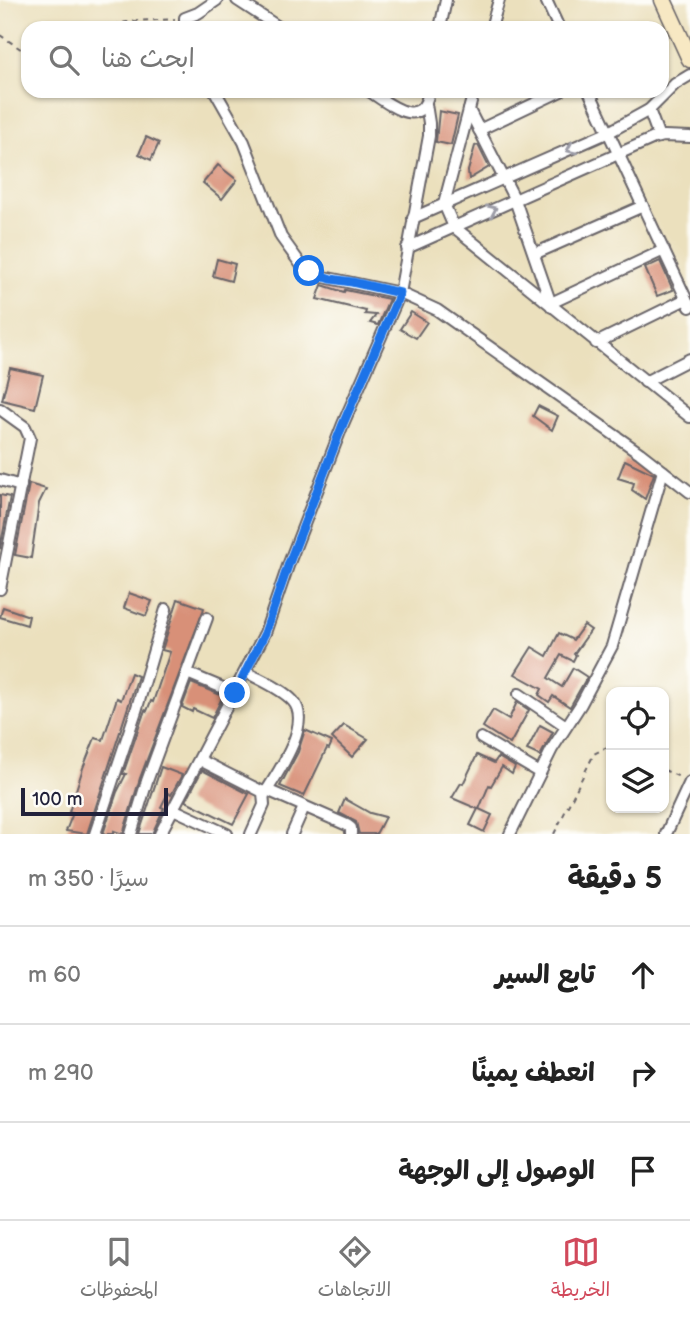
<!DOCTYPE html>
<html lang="ar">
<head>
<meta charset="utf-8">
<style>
  body { margin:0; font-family:"Balsamiq Sans","Playpen Sans Arabic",sans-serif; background:#f6f6f6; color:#222; direction:rtl }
  .controls { position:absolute; right:21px; bottom:21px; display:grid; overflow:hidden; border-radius:14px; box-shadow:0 2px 5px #0004 }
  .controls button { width:63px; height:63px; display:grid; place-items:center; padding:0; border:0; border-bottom:2px solid #e0e0e0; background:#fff; color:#222; font:35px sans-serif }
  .scale { position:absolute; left:21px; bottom:18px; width:147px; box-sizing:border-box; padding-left:7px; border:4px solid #22223b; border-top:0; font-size:19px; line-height:24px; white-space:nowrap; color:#22223b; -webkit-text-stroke:5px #fdfcf7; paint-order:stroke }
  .stop { position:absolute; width:21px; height:21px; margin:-16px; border:5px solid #1a73e8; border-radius:50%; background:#fff }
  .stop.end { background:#1a73e8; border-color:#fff; box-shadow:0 2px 7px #0008 }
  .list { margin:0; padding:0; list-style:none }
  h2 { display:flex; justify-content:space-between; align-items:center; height:91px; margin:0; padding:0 28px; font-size:30px }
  h2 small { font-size:23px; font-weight:400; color:#767676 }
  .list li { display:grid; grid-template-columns:46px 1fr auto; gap:21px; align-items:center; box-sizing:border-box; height:98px; padding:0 28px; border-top:2px solid #e0e0e0 }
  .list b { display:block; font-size:26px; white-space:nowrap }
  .list em { font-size:23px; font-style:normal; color:#767676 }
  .icon { flex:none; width:38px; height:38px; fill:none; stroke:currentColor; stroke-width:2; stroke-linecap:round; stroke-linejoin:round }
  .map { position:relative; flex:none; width:690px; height:834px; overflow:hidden; direction:ltr }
  .search { position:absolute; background:#fff; box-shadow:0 2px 5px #0004; left:21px; right:21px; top:21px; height:77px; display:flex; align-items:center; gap:18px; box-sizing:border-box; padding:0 24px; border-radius:21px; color:#767676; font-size:26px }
  .sheet { height:385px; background:#fff }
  nav { display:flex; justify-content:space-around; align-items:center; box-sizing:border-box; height:98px; border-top:2px solid #e0e0e0; background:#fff; font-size:19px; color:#767676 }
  nav a { display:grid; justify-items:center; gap:4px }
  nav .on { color:#d1495b }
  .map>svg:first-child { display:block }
</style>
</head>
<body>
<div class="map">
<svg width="690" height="834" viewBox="0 0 690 834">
  <rect width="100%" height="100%" fill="#fdfcf7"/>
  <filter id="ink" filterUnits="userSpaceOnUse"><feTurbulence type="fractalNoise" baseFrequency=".0143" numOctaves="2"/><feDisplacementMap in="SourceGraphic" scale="14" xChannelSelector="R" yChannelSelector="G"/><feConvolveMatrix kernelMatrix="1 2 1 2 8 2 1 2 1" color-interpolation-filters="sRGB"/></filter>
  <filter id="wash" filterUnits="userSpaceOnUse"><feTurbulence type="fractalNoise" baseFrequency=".00686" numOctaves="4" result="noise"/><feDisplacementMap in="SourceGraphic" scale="28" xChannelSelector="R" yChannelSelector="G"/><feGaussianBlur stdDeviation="1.57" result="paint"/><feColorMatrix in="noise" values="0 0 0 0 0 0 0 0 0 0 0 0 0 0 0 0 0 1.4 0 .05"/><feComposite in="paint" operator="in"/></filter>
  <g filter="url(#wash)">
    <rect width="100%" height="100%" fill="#ebe0bd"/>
    <g id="blocks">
      <g fill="#d89078">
        <path d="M439,111l19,4 -7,30 -15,-3z"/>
        <path d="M146,137l13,6 -8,17 -12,-6z"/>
        <path d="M478,145l11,22 -20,12 -1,-8 7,-25z"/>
        <path d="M218,165l19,15 -15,19 -19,-16z"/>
        <path d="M217,259l18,5 -4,17 -18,-5z"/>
        <path d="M660,261l13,29 -16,6 -12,-28z"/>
        <path d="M322,285l22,7 1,-2 44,9 -11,26 -8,-2 6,-8 -11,-1 1,-3 -49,-12z"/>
        <path d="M411,312l16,10 -11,16 -16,-9z"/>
        <path d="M10,368l33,7 -8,33 -33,-8z"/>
        <path d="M538,406l20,10 -6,14 -19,-14z"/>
        <path d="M625,460l29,14 -9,25 -13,-9 2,-7 -16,-5z"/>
        <path d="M29,484l17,5 -7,14 -8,55 -16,-3z"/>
        <path d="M0,495l10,2 -10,52z"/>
        <path d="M129,593l23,8 -6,15 -22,-8z"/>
        <path d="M178,599l26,9 -1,3 -63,167 -17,56 -9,-3v3h-11l14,-42 9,-18h-3l22,-64 2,1 4,-10 2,1 17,-50 -8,-2z"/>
        <path d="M3,607l26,9 -2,9 -27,-8z"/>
        <path d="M584,625l7,5 -17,24 2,1 -3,6 -12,-6 -13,23 14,9 11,-19 14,9 -17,30 -17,-11 -4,6 -10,-7 3,-6 -27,-15 17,-27 15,9 12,-23 14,7z"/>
        <path d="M131,673l7,3 -51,158 -21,-3 7,-18 -4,-1 14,-44 12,-30 8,2 14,-42 4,2z"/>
        <path d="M191,683l32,13 -11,22 -19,-9 -1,3 -10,-5z"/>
        <path d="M517,702l12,8 -19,34 -27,-17 10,-17 16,9z"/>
        <path d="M344,725l24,14 -16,18 -20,-19z"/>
        <path d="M540,725l13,7 -13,24 -13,-6z"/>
        <path d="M305,730l27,12 -3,7 -2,-1 -23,48 -24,-10 18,-34z"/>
        <path d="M477,755l17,8 4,-6 17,10 -3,7 -10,-7 -11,19 -2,-1 -10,24 13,6 -8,17 -14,-7 8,-16 -26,-11 9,-15 2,1z"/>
        <path d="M161,767l21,8 -11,20 -3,-2 -7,14 3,1 -12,26h-13z"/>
        <path d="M202,770l47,24 -16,30 -47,-23z"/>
        <path d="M345,799l25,14 15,4 -9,17h-17l-3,-12 -17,-9z"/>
      </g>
    </g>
  </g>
  <g filter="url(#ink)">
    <use href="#blocks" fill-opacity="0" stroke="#686468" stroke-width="2"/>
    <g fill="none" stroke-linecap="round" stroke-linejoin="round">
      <defs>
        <g id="minor">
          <path d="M237,0l43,28"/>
          <path d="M546,0l13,28"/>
          <path d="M185,28v-10l13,-5 19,-13"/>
          <path d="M440,28l6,-28"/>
          <path d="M491,28l8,-28"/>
          <path d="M215,91l29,51 37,95 21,29 17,10 81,17 37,17 203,143 50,39"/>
          <path d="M369,91c20,13 53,41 60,0"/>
          <path d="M474,91l-30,113 10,23 236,190"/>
          <path d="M589,91l101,216"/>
          <path d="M469,110l46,90 37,107"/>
          <path d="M649,110l10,27"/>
          <path d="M479,130l82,-39"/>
          <path d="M413,218l196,-86 40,-22 26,-26 15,-9"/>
          <path d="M407,248l247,-110 10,-2 26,1"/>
          <path d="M534,254l109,-48"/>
          <path d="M551,303l113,-53"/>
          <path d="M596,343l90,-44"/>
          <path d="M645,382l45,-23"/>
          <path d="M0,409l25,18 5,11 -30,151"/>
          <path d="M0,480l21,6"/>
          <path d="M246,672c14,8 35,16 47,29 20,22 -16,73 -29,94"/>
          <path d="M187,673l48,20"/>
          <path d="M519,694l47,32"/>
          <path d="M481,738l59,35"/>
          <path d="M200,760l63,32 1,13 -13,29"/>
          <path d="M267,790l80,35 4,3v6"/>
          <path d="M173,809l54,25"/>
          <path d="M95,834l41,-123 30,-102"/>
          <path d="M131,834l16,-53 60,-163"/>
          <path d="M160,834l105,-201 24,-70 54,-139 57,-131 29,-157v-13l-3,-19"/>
          <path d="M292,834l12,-27"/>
          <path d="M510,834l42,-85 29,-45 31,-58 51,-175"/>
          <path d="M666,834l24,-52"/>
        </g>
        <path id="secondary" d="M663,0l27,59"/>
      </defs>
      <use href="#minor" stroke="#686468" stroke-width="14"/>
      <use href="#secondary" stroke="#686468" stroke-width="19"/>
      <g stroke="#686468" stroke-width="2" stroke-dasharray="5 5" stroke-linecap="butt">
        <path d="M104,28c24,-9 46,-7 71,-9"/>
        <path d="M0,35l28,19"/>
        <path d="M664,770l18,8"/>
        <path d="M554,834l40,-80 11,-6h6"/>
      </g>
      <use href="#minor" stroke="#fff" stroke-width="10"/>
      <use href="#secondary" stroke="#f7e8c3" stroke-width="16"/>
    </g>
    <defs><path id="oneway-chevron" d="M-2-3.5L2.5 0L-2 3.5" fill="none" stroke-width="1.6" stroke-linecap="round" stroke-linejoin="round" transform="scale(1.75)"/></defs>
    <g stroke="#9c9ca7">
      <use href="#oneway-chevron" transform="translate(571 149) rotate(156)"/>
      <use href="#oneway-chevron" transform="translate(492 210) rotate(-24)"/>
    </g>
  </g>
  <g fill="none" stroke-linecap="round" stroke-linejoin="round" filter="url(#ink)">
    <path stroke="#1a73e8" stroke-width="9" d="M235,693l30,-60 24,-70 54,-139 57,-131 -48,-11 -21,-3 -22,-8"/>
  </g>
</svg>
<div class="controls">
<button><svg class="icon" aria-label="locate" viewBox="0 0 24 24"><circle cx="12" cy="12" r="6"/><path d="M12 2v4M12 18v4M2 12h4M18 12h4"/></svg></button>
<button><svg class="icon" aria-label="layers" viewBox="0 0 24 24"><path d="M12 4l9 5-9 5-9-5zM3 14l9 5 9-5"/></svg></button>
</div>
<div class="scale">100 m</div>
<div class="stop" style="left:309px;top:271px"></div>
<div class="stop end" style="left:235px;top:693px"></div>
<div class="search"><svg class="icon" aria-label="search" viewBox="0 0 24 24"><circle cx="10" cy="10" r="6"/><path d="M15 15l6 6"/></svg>ابحث هنا</div>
</div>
<section class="sheet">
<h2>5 دقيقة<small>سيرًا · 350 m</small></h2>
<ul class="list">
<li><svg class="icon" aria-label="ahead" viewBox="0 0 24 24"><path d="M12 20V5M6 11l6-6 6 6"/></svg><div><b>تابع السير</b></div><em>60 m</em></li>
<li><svg class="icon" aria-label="right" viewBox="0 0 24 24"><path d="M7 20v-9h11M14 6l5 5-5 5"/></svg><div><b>انعطف يمينًا</b></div><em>290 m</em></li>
<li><svg class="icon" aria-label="arrive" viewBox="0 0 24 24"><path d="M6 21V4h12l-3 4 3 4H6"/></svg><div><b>الوصول إلى الوجهة</b></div></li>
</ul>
</section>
<nav>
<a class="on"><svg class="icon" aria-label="map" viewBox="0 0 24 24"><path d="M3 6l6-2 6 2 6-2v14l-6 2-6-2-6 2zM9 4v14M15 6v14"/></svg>الخريطة</a>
<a><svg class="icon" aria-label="directions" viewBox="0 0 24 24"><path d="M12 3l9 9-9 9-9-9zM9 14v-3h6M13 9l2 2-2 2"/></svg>الاتجاهات</a>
<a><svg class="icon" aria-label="saved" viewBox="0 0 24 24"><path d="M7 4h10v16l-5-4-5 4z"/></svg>المحفوظات</a>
</nav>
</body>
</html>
